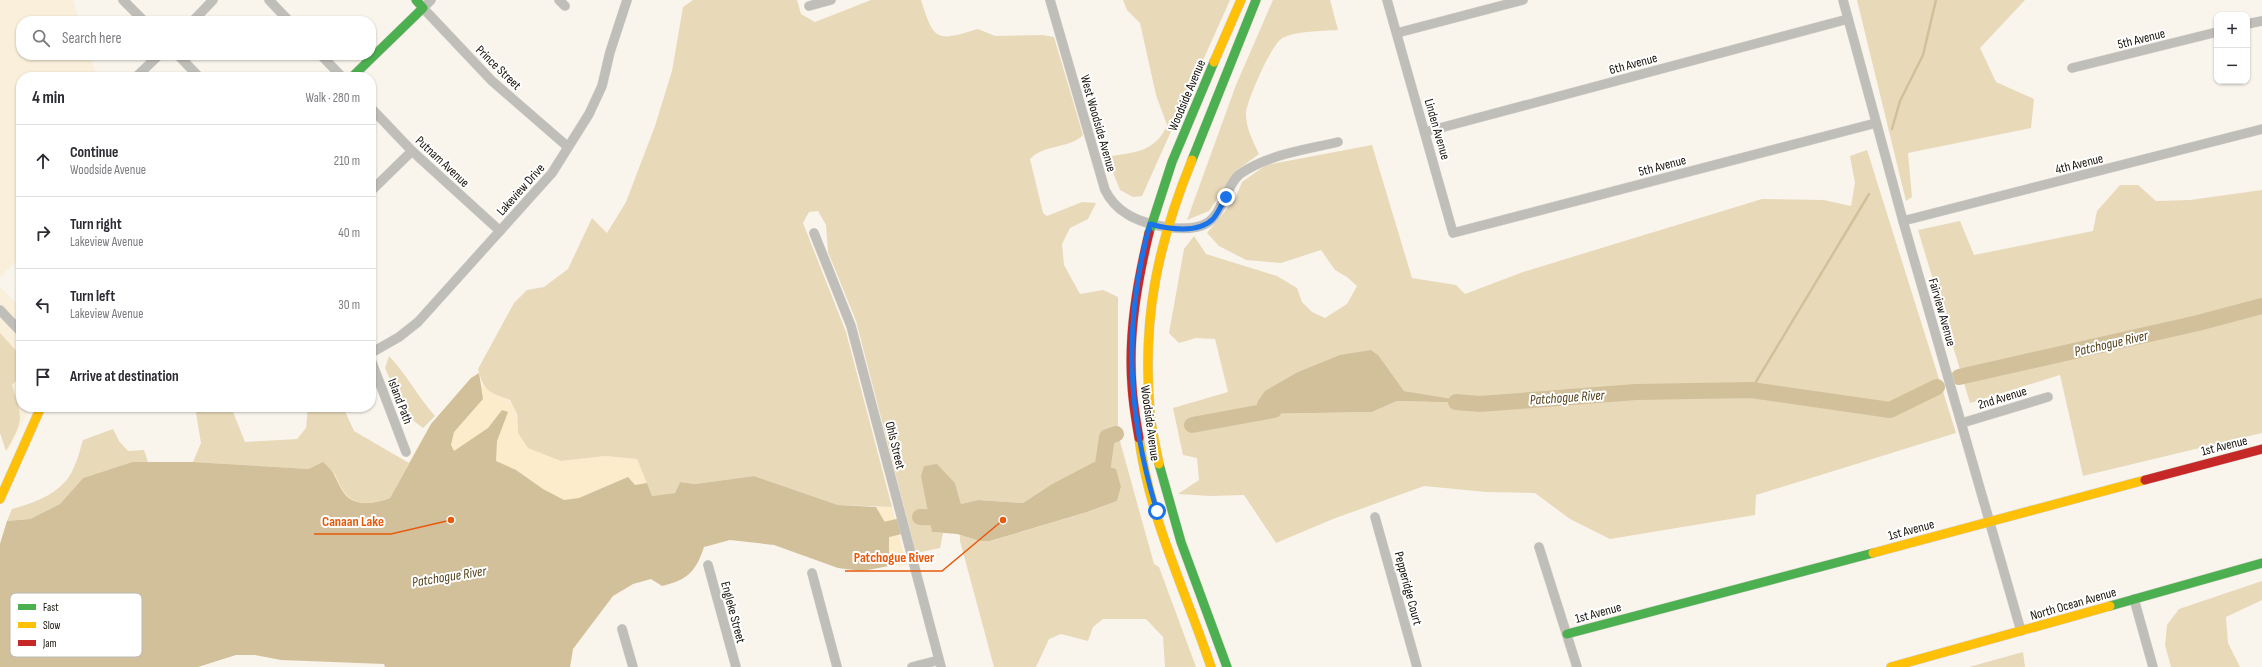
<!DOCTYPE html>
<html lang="en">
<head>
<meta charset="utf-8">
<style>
  body { margin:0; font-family:"Sofia Sans Condensed",sans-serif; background:#f7f7f7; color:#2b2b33 }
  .controls { position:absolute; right:12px; top:12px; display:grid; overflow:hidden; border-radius:8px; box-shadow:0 1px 3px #0004 }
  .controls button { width:36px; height:36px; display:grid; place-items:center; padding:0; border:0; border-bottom:1px solid #e1e1e2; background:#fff; color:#2b2b33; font:20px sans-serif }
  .stop { position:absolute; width:12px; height:12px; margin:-9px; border:3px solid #1a73e8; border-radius:50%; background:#fff }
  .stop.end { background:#1a73e8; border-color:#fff; box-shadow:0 1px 4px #0008 }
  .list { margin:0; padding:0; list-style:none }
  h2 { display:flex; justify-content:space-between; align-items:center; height:52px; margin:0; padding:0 16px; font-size:17px }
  h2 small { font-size:13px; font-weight:400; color:#7c7c81 }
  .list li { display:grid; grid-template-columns:26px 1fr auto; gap:12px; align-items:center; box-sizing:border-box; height:72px; padding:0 16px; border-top:1px solid #e1e1e2 }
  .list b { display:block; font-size:15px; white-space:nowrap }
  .list p { margin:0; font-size:13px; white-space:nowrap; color:#7c7c81 }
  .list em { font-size:13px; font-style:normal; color:#7c7c81 }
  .icon { flex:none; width:22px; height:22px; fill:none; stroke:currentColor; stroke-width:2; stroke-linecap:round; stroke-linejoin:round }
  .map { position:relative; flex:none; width:2262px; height:667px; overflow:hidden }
  .search { position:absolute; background:#fff; box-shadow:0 1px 3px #0004; left:16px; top:16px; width:360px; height:44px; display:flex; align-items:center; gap:10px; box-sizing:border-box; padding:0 14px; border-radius:16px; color:#7c7c81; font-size:15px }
  .panel { position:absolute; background:#fff; box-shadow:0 1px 3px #0004; left:16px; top:72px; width:360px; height:340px; border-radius:16px }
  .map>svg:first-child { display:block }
</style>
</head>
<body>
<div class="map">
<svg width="2262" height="667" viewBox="0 0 2262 667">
  <rect width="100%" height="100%" fill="#f9f5ed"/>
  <g fill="#faefda">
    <path d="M0,0h73l7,21h-59v34h69l7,22h-76v180l-21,20z"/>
    <path d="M0,287l21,21v99h9l-22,44 -8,-29z"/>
  </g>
  <g fill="#fceccc">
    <path d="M479,373l3,12c28,18 34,11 36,48l43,28 44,-5 32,3 15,37 23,-3 -33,17 -642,34 7,-23 23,-2 163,-57 116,7 89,12 33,-57 40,-46z"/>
    <path d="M876,507h16l15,58 -18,1v-37z"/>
  </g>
  <g fill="#e8d9b9" fill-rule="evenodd">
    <path d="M693,0h104l4,14 14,8 56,-22h50c13,41 15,42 57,29l17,7 48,-1 11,2 29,98c-14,14 -39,9 -53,24l13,54 4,3 35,-14 14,1 -8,16 -18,9 -8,16 2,21 16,29 23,-4 15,7v137l36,130 5,3 37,100h-31l-2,-30 -17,-18h-43l-10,8 -5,14 -27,-7 -12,5 -13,28h-42l-34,-126v-6l20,6h11l96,-29 30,-11 4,-14 -27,-25 -42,22 -29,19 -45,-3 -17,4 -6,-21 -18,-18 -13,1 8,66 11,1 -3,15 -24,5 -60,-232 -28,-69 -2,-27 -8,-14 -9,1 -6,11 43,109 46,175 -54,-2 -84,-29 -59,8 -15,-2 -5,11 -23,3 -15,-37 -32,-3 -44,5 -33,-13 -10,-15 -1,-19 -7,-14c-21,-8 -26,-8 -32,-31l36,-66 13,-13 17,-3 24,-18 24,-51 15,15 19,-31 29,-76 17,-55 11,-64z"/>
    <path d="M1123,0h107l-88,196 -9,1 -13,-7 -13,-33c27,-5 48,-4 60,-32l-11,-30 -16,-72 -13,-13z"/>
    <path d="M1273,0h57l8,30c-15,1 -45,1 -57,9 -10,7 -35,63 -35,75 0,15 7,27 13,40l-23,17 -27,40 -22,9 49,-135z"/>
    <path d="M1857,0h168l-45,48 16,34 38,17 -3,29 -123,25 4,44 -6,4z"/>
    <path d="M1372,145l40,133 44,7 9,9 58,-22 239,-73 62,1 27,6 4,-23 -5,-27 17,-6 89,283 -200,62 -1,20 -145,24 -40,-20 -35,-26 -49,-1 -62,-6 -91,33 -57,24 -32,-48 -33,1 -33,-2 21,-14 -2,-22 -14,-3 -10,-47 55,-16 -13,-53 -19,-1 -17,5 -10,-10 15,-84 10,-13 12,18 71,22 20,12 5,14 10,10 13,6 22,-14 10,-18 -10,-9 -12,-7 -14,-20 -40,13 -35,-3 -27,-14 -12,-13 28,-34 7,-17 24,-17zM1379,356l25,35 68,12 -75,-2 -25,11 -119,2 5,-13z"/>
    <path d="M2120,185h18l18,16 34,-1 72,-10v243l-179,43 -23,-101 -90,28 -52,-173 42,-9 14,34 119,-24 4,-20z"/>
    <path d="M0,333l21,23v19l-9,10c11,34 12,35 -6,66l-6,-18z"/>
    <path d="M389,356c18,19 29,41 46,60l-12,12 -17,-13 -21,-47z"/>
    <path d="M195,407h36l14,35 52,-3 9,-11 2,-21h35l11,24 55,32 -19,35c-31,10 -43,6 -55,-24l-26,-5 -116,-7 8,-19z"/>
    <path d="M113,429l6,12 9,10 16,-1 4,12h-16l-49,16 -23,26 -30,15 -23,2 5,-12c24,-7 52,-16 62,-42 4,-8 6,-18 9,-27z"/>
    <path d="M2262,581v19l-36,17 2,26 12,24h-69l-6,-22 2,-20 12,-16z"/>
    <path d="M2023,652l2,15h-56z"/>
  </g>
  <g fill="#d2c09a">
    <path d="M1371,350l8,6 25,35 72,12 -79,-2 -25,11 -119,2 5,-13 7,-10 33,-19 42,-17z"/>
    <path d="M479,373l4,26 -29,33 -3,13 3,6 34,-23 14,-18 6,2 -11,29 -1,20 20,9 27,19 21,11 15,-2 49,-21 7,8 12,-2 5,13 23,-3 5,-11 15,2 59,-8 84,29 38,2 13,22v37l-27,5 -24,-3 -64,-23 -44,-5 -26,7c-8,24 -16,33 -42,39l-11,-7 -18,5 -20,12 -40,53 -3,18h-185l-1,-3 -103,-4 -26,-5h-19l-38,12h-198v-123l7,-23 23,-2 30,-15 23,-26 49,-16h61l116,7 14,-7c13,12 11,14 19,28 10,18 32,14 48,8l41,-74 40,-46z"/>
    <path d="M1094,462l22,7 5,18 -4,14 -30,11 -97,29h-10l-23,-7 -25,-2 -11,-56 3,-10 13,-2 18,19 6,21 17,-4 45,3 29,-19z"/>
  </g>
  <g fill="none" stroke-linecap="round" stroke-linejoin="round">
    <g stroke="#d2c09a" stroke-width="2.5">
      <path d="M1892,129l8,-28 23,-46 13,-55"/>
      <path d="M1751,390l118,-196"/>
    </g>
    <g stroke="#d2c09a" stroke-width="16">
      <path d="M1959,377l239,-54 64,-17"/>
      <path d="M1456,402l24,2 156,-12 115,-2 139,20 47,-23"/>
      <path d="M1192,425l82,-15"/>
      <path d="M1093,481l8,-3 6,-41 9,-3"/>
      <path d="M920,517l30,1"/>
      <path d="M867,534l30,-7"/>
    </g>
    <defs>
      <g id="street">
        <path d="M123,0l21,21"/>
        <path d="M269,0l20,21"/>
        <path d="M431,0l-8,8 69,73 76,66"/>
        <path d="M559,0l6,6"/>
        <path d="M1050,0l55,190c5,10 12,18 22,24 18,12 70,23 86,4 10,-11 16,-36 27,-44 29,-20 65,-24 98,-32"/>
        <path d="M1387,0l66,233 423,-110"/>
        <path d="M1843,0l60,221 118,410"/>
        <path d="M809,6l22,-6"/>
        <path d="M193,21l20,-21"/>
        <path d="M2247,24l15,-3"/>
        <path d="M1397,33l126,-33"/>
        <path d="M178,55l21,22"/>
        <path d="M321,55l21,22"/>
        <path d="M2072,68l145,-36"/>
        <path d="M136,77l23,-22"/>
        <path d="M371,108l41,43 88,80"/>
        <path d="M1425,132l423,-113"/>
        <path d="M371,191l41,-40"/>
        <path d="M1903,221l359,-92"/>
        <path d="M814,233l37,93 90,341"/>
        <path d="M0,310l21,22"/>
        <path d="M371,353l28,-16 19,-15 134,-149 37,-59 13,-28 8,-34 17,-52"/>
        <path d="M371,360l35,92"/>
        <path d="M1962,423l86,-26"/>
        <path d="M1375,517l42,150"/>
        <path d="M1539,547l38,120"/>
        <path d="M708,565l28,102"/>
        <path d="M812,573l25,94"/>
        <path d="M2134,599l19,68"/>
        <path d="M622,629l11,38"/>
        <path d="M912,667l27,-7"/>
      </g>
      <g id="fast">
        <path d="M352,77l71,-69 -7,-8"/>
        <path d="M1192,160l64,-160"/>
        <path d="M1149,233l23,-71 42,-100"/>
        <path d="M1159,464l22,78 46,125"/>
        <path d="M2110,606l152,-43"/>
        <path d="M1567,634l306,-81"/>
      </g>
      <g id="slow">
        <path d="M1214,62l27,-62"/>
        <path d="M1139,438c10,79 47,154 72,229"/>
        <path d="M1159,464c-3,-17 -8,-35 -9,-52 -8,-93 7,-166 42,-252"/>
        <path d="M0,499l41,-92"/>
        <path d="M1873,553l272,-73"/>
        <path d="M1891,667l219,-61"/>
      </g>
      <g id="jam">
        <path d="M1139,438c-3,-17 -6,-34 -7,-52 -4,-51 5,-103 17,-153"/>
        <path d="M2145,480l117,-31"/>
      </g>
    </defs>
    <use href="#street" stroke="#d4d0c9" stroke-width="10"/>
    <use href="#fast" stroke="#d4d0c9" stroke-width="10"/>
    <use href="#slow" stroke="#d4d0c9" stroke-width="10"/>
    <use href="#jam" stroke="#d4d0c9" stroke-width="10"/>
    <use href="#street" stroke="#c0beb9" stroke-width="9"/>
    <use href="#fast" stroke="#4caf50" stroke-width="9"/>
    <use href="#slow" stroke="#ffc107" stroke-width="9"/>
    <use href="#jam" stroke="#c62828" stroke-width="9"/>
  </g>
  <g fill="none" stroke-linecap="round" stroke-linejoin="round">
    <path stroke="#1a73e8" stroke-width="5" d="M1157,511c-30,-97 -34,-188 -7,-287 18,5 48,10 63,-5 5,-6 9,-15 13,-22"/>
  </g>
  <g text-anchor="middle" stroke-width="4" stroke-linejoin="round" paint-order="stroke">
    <g font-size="13" fill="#151109" stroke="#fff">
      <text transform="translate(2141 38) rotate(-14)" y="5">5th Avenue</text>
      <text transform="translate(1633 63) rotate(-15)" y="5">6th Avenue</text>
      <text transform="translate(499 67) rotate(44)" y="5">Prince Street</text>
      <text transform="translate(1186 95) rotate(-67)" y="5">Woodside Avenue</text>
      <text transform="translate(1099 123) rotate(74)" y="5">West Woodside Avenue</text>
      <text transform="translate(1438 129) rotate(74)" y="5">Linden Avenue</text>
      <text transform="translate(443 161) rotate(43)" y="5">Putnam Avenue</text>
      <text transform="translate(2079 163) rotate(-14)" y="5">4th Avenue</text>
      <text transform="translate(1662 165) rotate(-15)" y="5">5th Avenue</text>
      <text transform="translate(520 189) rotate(-48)" y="5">Lakeview Drive</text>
      <text transform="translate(1943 312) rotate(74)" y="5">Fairview Avenue</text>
      <text transform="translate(2002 397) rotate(-17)" y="5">2nd Avenue</text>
      <text transform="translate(401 401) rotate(69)" y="5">Island Path</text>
      <text transform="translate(1151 423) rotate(82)" y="5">Woodside Avenue</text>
      <text transform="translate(896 445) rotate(76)" y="5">Ohls Street</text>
      <text transform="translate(2224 445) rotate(-14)" y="5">1st Avenue</text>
      <text transform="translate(1911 529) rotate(-15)" y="5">1st Avenue</text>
      <text transform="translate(1409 588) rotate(75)" y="5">Pepperidge Court</text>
      <text transform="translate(2073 603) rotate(-16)" y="5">North Ocean Avenue</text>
      <text transform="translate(734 612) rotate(75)" y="5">Engleke Street</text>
      <text transform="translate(1598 612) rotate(-15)" y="5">1st Avenue</text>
    </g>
    <g font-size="14" font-style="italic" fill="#524018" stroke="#fff">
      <text transform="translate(2111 343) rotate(-13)" y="5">Patchogue River</text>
      <text transform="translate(1567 397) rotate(-4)" y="5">Patchogue River</text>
      <text transform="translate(449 576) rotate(-9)" y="5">Patchogue River</text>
    </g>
  </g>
  <rect x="10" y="593" width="132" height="64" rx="6" fill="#fff" stroke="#b9b8b5" stroke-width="1"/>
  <rect x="18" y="604" width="18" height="6" fill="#4caf50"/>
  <rect x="18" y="622" width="18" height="6" fill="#ffc107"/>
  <rect x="18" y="640" width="18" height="6" fill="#c62828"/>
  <g font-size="11" fill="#151109">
    <text x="43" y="611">Fast</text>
    <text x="43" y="629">Slow</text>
    <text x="43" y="647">Jam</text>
  </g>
  <path fill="none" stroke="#e8590c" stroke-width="1.5" d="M451 520L391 534H314M1003 520L942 571H845"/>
  <g fill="#e8590c" stroke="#fff" stroke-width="1.5">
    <circle cx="451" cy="520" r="4"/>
    <circle cx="1003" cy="520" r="4"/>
  </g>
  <g font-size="14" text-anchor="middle" font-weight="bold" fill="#e8590c" stroke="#fff" stroke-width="4" stroke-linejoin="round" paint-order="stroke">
    <text x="353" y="526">Canaan Lake</text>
    <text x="894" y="562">Patchogue River</text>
  </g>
</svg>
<div class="controls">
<button>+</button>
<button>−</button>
</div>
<div class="stop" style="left:1157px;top:511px"></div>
<div class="stop end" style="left:1226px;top:197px"></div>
<div class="search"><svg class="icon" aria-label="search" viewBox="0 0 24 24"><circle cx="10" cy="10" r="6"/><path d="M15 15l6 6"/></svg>Search here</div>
<section class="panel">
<h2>4 min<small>Walk · 280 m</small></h2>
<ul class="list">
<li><svg class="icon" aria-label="ahead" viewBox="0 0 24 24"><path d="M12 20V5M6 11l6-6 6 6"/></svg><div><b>Continue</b><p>Woodside Avenue</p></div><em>210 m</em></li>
<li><svg class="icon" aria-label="right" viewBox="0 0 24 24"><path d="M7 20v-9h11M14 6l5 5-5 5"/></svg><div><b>Turn right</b><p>Lakeview Avenue</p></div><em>40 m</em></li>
<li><svg class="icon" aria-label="left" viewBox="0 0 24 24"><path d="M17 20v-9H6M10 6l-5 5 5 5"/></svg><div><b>Turn left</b><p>Lakeview Avenue</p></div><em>30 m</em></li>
<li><svg class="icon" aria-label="arrive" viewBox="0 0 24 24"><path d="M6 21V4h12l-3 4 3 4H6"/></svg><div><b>Arrive at destination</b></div></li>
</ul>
</section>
</div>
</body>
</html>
